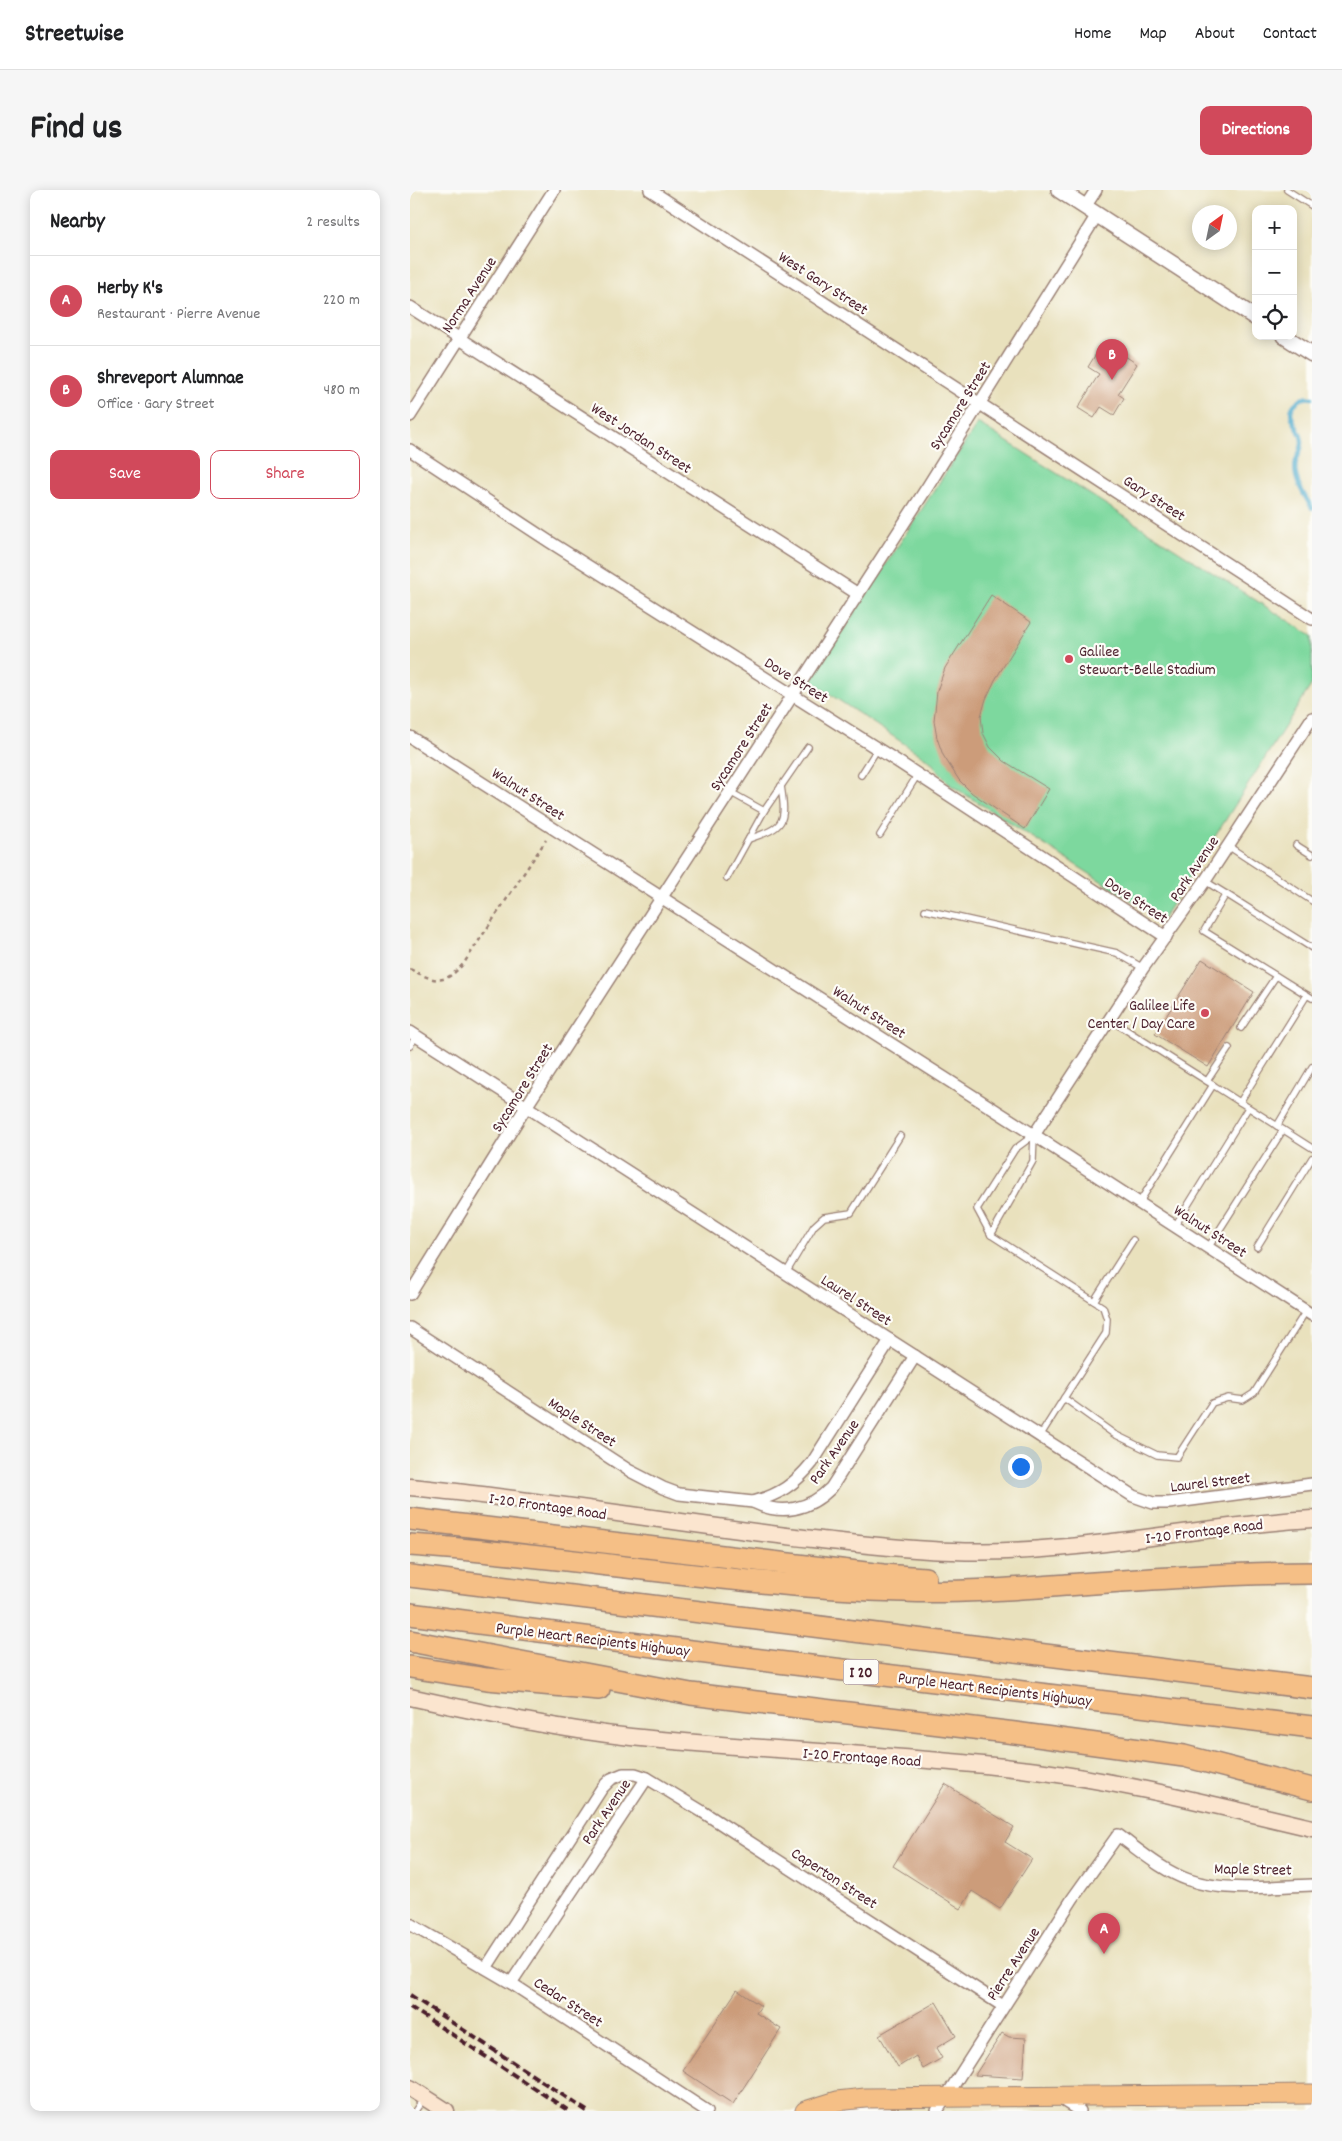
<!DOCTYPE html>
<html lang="en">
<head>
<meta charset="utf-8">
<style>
  body { margin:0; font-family:Dekko,sans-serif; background:#f6f6f6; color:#202124 }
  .controls { position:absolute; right:15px; top:15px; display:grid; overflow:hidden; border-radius:10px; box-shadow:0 2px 12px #0003 }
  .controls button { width:45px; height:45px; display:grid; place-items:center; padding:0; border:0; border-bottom:1px solid #e0e0e0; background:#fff; color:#202124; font:25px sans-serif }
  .compass { position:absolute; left:782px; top:15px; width:45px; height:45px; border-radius:50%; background:#fff; box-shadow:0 2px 12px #0003; rotate:33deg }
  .you { position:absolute; left:610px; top:1276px; width:18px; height:18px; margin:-12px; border:4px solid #fff; border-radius:50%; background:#1a73e8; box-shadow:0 0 0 8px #1a73e833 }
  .badge { display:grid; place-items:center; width:32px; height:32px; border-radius:50%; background:#d1495b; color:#fff; font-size:16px; font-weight:700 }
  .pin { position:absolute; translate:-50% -41px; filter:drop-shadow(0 1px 2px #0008) }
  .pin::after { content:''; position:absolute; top:26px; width:18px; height:15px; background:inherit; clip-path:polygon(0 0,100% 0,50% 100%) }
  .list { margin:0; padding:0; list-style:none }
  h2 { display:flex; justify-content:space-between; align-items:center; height:65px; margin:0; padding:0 20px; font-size:21px }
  h2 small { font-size:16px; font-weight:400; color:#757577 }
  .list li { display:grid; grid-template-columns:32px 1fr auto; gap:15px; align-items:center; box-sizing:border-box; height:90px; padding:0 20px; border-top:1px solid #e0e0e0 }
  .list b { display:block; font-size:19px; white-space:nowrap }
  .list p { margin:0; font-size:16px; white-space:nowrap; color:#757577 }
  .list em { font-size:16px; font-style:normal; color:#757577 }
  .actions { display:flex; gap:10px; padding:15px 20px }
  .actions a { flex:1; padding:11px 0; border:1px solid #d1495b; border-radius:10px; text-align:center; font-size:18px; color:#d1495b }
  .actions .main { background:#d1495b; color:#fff }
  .icon { flex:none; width:28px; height:28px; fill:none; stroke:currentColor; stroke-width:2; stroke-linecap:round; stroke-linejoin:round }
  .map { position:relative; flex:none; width:902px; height:1921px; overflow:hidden; border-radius:10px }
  header { display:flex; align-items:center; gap:30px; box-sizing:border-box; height:70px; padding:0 25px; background:#fff; border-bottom:1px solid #e0e0e0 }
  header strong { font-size:24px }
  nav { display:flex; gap:28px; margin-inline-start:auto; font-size:18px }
  .intro { display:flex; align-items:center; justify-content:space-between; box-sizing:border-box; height:120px; padding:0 30px }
  h1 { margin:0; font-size:35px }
  .button { padding:12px 22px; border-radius:10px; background:#d1495b; color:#fff; font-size:18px; font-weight:700 }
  main { display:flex; gap:30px; padding:0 30px }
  aside { flex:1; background:#fff; border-radius:10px; box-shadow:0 2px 12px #0003 }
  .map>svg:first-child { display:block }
</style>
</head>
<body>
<header>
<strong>Streetwise</strong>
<nav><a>Home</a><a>Map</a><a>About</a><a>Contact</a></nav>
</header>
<div class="intro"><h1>Find us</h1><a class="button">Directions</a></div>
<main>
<aside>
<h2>Nearby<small>2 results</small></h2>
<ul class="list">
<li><span class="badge">A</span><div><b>Herby K's</b><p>Restaurant · Pierre Avenue</p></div><em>220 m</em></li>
<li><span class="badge">B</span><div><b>Shreveport Alumnae</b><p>Office · Gary Street</p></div><em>480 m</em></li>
</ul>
<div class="actions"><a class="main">Save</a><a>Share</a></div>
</aside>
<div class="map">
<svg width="902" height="1921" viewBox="0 0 902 1921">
  <rect width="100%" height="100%" fill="#fdfcf7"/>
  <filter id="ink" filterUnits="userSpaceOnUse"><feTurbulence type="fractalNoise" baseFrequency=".02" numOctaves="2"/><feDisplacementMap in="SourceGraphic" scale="10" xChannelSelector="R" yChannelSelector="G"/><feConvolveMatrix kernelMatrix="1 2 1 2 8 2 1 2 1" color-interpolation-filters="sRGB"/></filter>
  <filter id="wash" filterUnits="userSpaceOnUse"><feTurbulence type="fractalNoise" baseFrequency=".0096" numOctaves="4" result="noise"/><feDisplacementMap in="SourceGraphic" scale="20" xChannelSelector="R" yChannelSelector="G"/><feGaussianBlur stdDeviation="1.12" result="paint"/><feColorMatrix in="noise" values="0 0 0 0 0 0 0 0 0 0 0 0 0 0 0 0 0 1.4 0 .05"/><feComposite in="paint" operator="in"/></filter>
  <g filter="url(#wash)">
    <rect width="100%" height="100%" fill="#e9e1bd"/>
    <path fill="#7dd89e" stroke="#647c64" d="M568,233l334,213v48l-150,236 -213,-136 -19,-23 -120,-80z"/>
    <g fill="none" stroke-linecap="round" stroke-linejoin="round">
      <path stroke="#4ca9cb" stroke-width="4.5" d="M902,208c-5,-1 -10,0 -14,3 -18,14 5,26 4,42 0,6 -4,12 -6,18 -4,18 8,33 16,47"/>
    </g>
    <g id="blocks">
      <g fill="#cc9c7a">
        <path d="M689,159l16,9 4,-6 18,12 -19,30 6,4 -10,17 -13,-8 -7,11 -16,-10 21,-34 -11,-7z"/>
        <path d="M581,405l40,27 -36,58 -9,19 -5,17 2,17 7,14 14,14 45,28 -24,40 -53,-36 -13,-13 -16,-25 -6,-17 -3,-17 3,-30 8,-23z"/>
        <path d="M792,769l52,33 -46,75 -53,-33z"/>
        <path d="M535,1594l69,43 -9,15 27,17 -32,50 -28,-18 -11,18 -68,-43z"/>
        <path d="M327,1800l24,16 -5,7 25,16 -48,75 -50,-33z"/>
        <path d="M526,1812l20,34 -20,12 6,10 -19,11 -7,-13 -18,11 -19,-32z"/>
        <path d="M592,1843l7,4 17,1 -3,40 -48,-3z"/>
      </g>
    </g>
  </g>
  <g filter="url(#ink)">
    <use href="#blocks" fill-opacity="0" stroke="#9a8074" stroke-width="1"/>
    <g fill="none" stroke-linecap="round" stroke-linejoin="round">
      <defs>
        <g id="service">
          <path d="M877,0l25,16"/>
          <path d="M451,585l17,-27"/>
          <path d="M320,602l34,19 44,-64"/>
          <path d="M470,645l38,-61"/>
          <path d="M339,649c35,-12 38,-15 32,-53"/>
          <path d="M886,655l16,10"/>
          <path d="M818,656l84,55"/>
          <path d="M317,688l37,-67"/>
          <path d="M795,691l21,13 -22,37 103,64"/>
          <path d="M816,704l86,54"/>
          <path d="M515,720l192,43 26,15"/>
          <path d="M699,829l104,66"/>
          <path d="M831,838l35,-52"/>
          <path d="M0,856l6,-10"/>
          <path d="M797,891l22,-33"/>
          <path d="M830,912l67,-107 5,3"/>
          <path d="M867,936l35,-59"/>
          <path d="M624,945l-19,14 -38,60 14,26 112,72 4,12 -1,14 -42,65 50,36 43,21 20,2 35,-54 16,-5 15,2 11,-7 52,-82"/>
          <path d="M729,1013l74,-118 99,63"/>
          <path d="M765,1036l73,-118"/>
          <path d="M581,1045l42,-74 1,-26"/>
          <path d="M847,1057l55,-89"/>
          <path d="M798,1058l75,-118"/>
          <path d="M376,1083l28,-47 10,-9 27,-4 49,-77"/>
          <path d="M684,1111l39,-61"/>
          <path d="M630,1246l24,-38"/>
          <path d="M5,1921l9,-13"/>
        </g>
        <g id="minor">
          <path d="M240,0l662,429"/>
          <path d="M675,17l11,-17"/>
          <path d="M0,117l448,287"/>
          <path d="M0,226l144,-226"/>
          <path d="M0,260l140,92 347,219 269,176"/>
          <path d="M0,547l624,398 278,180"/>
          <path d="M0,842l723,464 20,7h16l143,-19"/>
          <path d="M624,945l109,-167 62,-87 107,-163"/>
          <path d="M0,1104l116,-187 402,-621 169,-271"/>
          <path d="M0,1138l220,143 33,17 16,6 74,8c28,14 56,8 78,-14l84,-132"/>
          <path d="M343,1312c26,-7 42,-18 59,-39l78,-123"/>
          <path d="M0,1734l101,59 196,128"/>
          <path d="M76,1778l116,-180 9,-9 12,-5h12l12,4 56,34 300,194"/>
          <path d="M101,1793l136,-205"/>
          <path d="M648,1907l22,14"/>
          <path d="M527,1921l136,-213 45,-63c22,16 45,36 71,45 38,13 84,6 123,5"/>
        </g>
        <g id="tertiary">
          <path d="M649,0l197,128"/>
          <path d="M874,146l28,18"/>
        </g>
        <g id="secondary">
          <path d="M0,1297c135,13 268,37 403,52 47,5 93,11 140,12 121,5 239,-25 359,-32"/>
          <path d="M0,1507c73,16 147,32 221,40 133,14 266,17 398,33 96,12 189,36 283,58"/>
          <path d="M0,1898l36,23"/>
        </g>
        <path id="primary" d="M395,1921l32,-10 28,-3 447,-4"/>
        <g id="motorway">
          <path d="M0,1329l473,56 42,3"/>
          <path d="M0,1355c165,11 328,42 493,46 55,2 109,-2 164,-6 81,-6 163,-12 245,-12"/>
          <path d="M0,1386l902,112"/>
          <path d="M0,1424l327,43 575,70"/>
          <path d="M0,1451l281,53 324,39 169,23 128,33"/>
          <path d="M0,1477l77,12 112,10"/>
        </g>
      </defs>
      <use href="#service" stroke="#9a8074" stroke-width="8"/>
      <use href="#minor" stroke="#9a8074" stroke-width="14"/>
      <use href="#tertiary" stroke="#9a8074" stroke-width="18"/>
      <use href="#secondary" stroke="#9a8074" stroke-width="19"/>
      <use href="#primary" stroke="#9a8074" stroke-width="21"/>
      <use href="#motorway" stroke="#9a8074" stroke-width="24"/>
      <path stroke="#9a8074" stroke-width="2.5" stroke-dasharray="4 4" stroke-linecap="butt" d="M0,779c25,13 34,17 54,-6l82,-123"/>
      <use href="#service" stroke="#fff" stroke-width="5.5"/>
      <use href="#minor" stroke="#fff" stroke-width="11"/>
      <use href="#tertiary" stroke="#fff" stroke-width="15"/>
      <use href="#secondary" stroke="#fbe5cf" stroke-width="16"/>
      <use href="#primary" stroke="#f5bf86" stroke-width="19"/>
      <use href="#motorway" stroke="#f5bf86" stroke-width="21"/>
      <g stroke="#4a1f2b" stroke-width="4" stroke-dasharray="8 4" stroke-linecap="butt">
        <path d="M0,1805l177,116"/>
        <path d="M0,1817l159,104"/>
      </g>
    </g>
  </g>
  <g fill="#d1495b" stroke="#fdfcf7" stroke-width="2">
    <circle cx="659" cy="469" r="5"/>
    <circle cx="795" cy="823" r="5"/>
  </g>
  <g text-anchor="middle" stroke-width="4.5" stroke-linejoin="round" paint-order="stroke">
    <rect fill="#fdfcf7" stroke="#806168" stroke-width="1" x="433.5" y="1469.5" width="35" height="25" rx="4"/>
    <g font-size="15" font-weight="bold" fill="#4a1f2b">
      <text x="451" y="1487">I 20</text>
    </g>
    <g font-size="16" fill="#4a1f2b" stroke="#fdfcf7">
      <text transform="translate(414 92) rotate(33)" y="6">West Gary Street</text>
      <text transform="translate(58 104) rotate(-57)" y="6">Norma Avenue</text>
      <text transform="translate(549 215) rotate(-58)" y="6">Sycamore Street</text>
      <text transform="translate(232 247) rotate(33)" y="6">West Jordan Street</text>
      <text transform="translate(745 307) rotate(33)" y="6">Gary Street</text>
      <text transform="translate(387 489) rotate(32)" y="6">Dove Street</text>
      <text transform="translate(330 556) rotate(-57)" y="6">Sycamore Street</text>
      <text transform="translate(119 603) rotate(33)" y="6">Walnut Street</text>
      <text transform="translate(783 678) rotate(-56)" y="6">Park Avenue</text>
      <text transform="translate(727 709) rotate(33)" y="6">Dove Street</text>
      <text transform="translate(460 821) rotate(33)" y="6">Walnut Street</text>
      <text transform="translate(111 897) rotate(-58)" y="6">Sycamore Street</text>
      <text transform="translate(801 1040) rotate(33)" y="6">Walnut Street</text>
      <text transform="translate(447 1109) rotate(33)" y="6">Laurel Street</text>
      <text transform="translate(173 1231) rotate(33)" y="6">Maple Street</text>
      <text transform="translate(423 1261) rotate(-55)" y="6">Park Avenue</text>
      <text transform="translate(800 1291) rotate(-7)" y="6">Laurel Street</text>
      <text transform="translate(138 1315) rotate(8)" y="6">I-20 Frontage Road</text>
      <text transform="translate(794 1340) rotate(-7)" y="6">I-20 Frontage Road</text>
      <text transform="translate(183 1448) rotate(7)" y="6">Purple Heart Recipients Highway</text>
      <text transform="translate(585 1498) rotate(7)" y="6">Purple Heart Recipients Highway</text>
      <text transform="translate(452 1566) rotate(4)" y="6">I-20 Frontage Road</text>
      <text transform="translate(195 1621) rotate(-56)" y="6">Park Avenue</text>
      <text transform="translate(843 1678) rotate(1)" y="6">Maple Street</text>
      <text transform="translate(425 1687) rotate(33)" y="6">Caperton Street</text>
      <text transform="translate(602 1773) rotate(-57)" y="6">Pierre Avenue</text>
      <text transform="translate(159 1811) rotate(33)" y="6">Cedar Street</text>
    </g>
    <g font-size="16" fill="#4a1f2b" stroke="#fdfcf7" text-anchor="start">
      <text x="669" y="466">Galilee<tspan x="669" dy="18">Stewart-Belle Stadium</tspan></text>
      <text x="785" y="820" text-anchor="end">Galilee Life<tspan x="785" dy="18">Center / Day Care</tspan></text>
    </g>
  </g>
</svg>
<div class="controls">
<button>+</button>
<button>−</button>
<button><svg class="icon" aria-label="locate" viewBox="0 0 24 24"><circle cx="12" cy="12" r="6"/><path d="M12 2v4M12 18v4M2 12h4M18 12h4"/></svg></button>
</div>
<svg class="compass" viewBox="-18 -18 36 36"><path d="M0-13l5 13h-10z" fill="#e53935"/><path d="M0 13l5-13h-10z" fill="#757577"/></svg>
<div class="you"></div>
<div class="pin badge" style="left:694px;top:1764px">A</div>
<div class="pin badge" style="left:702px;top:190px">B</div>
</div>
</main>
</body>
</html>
